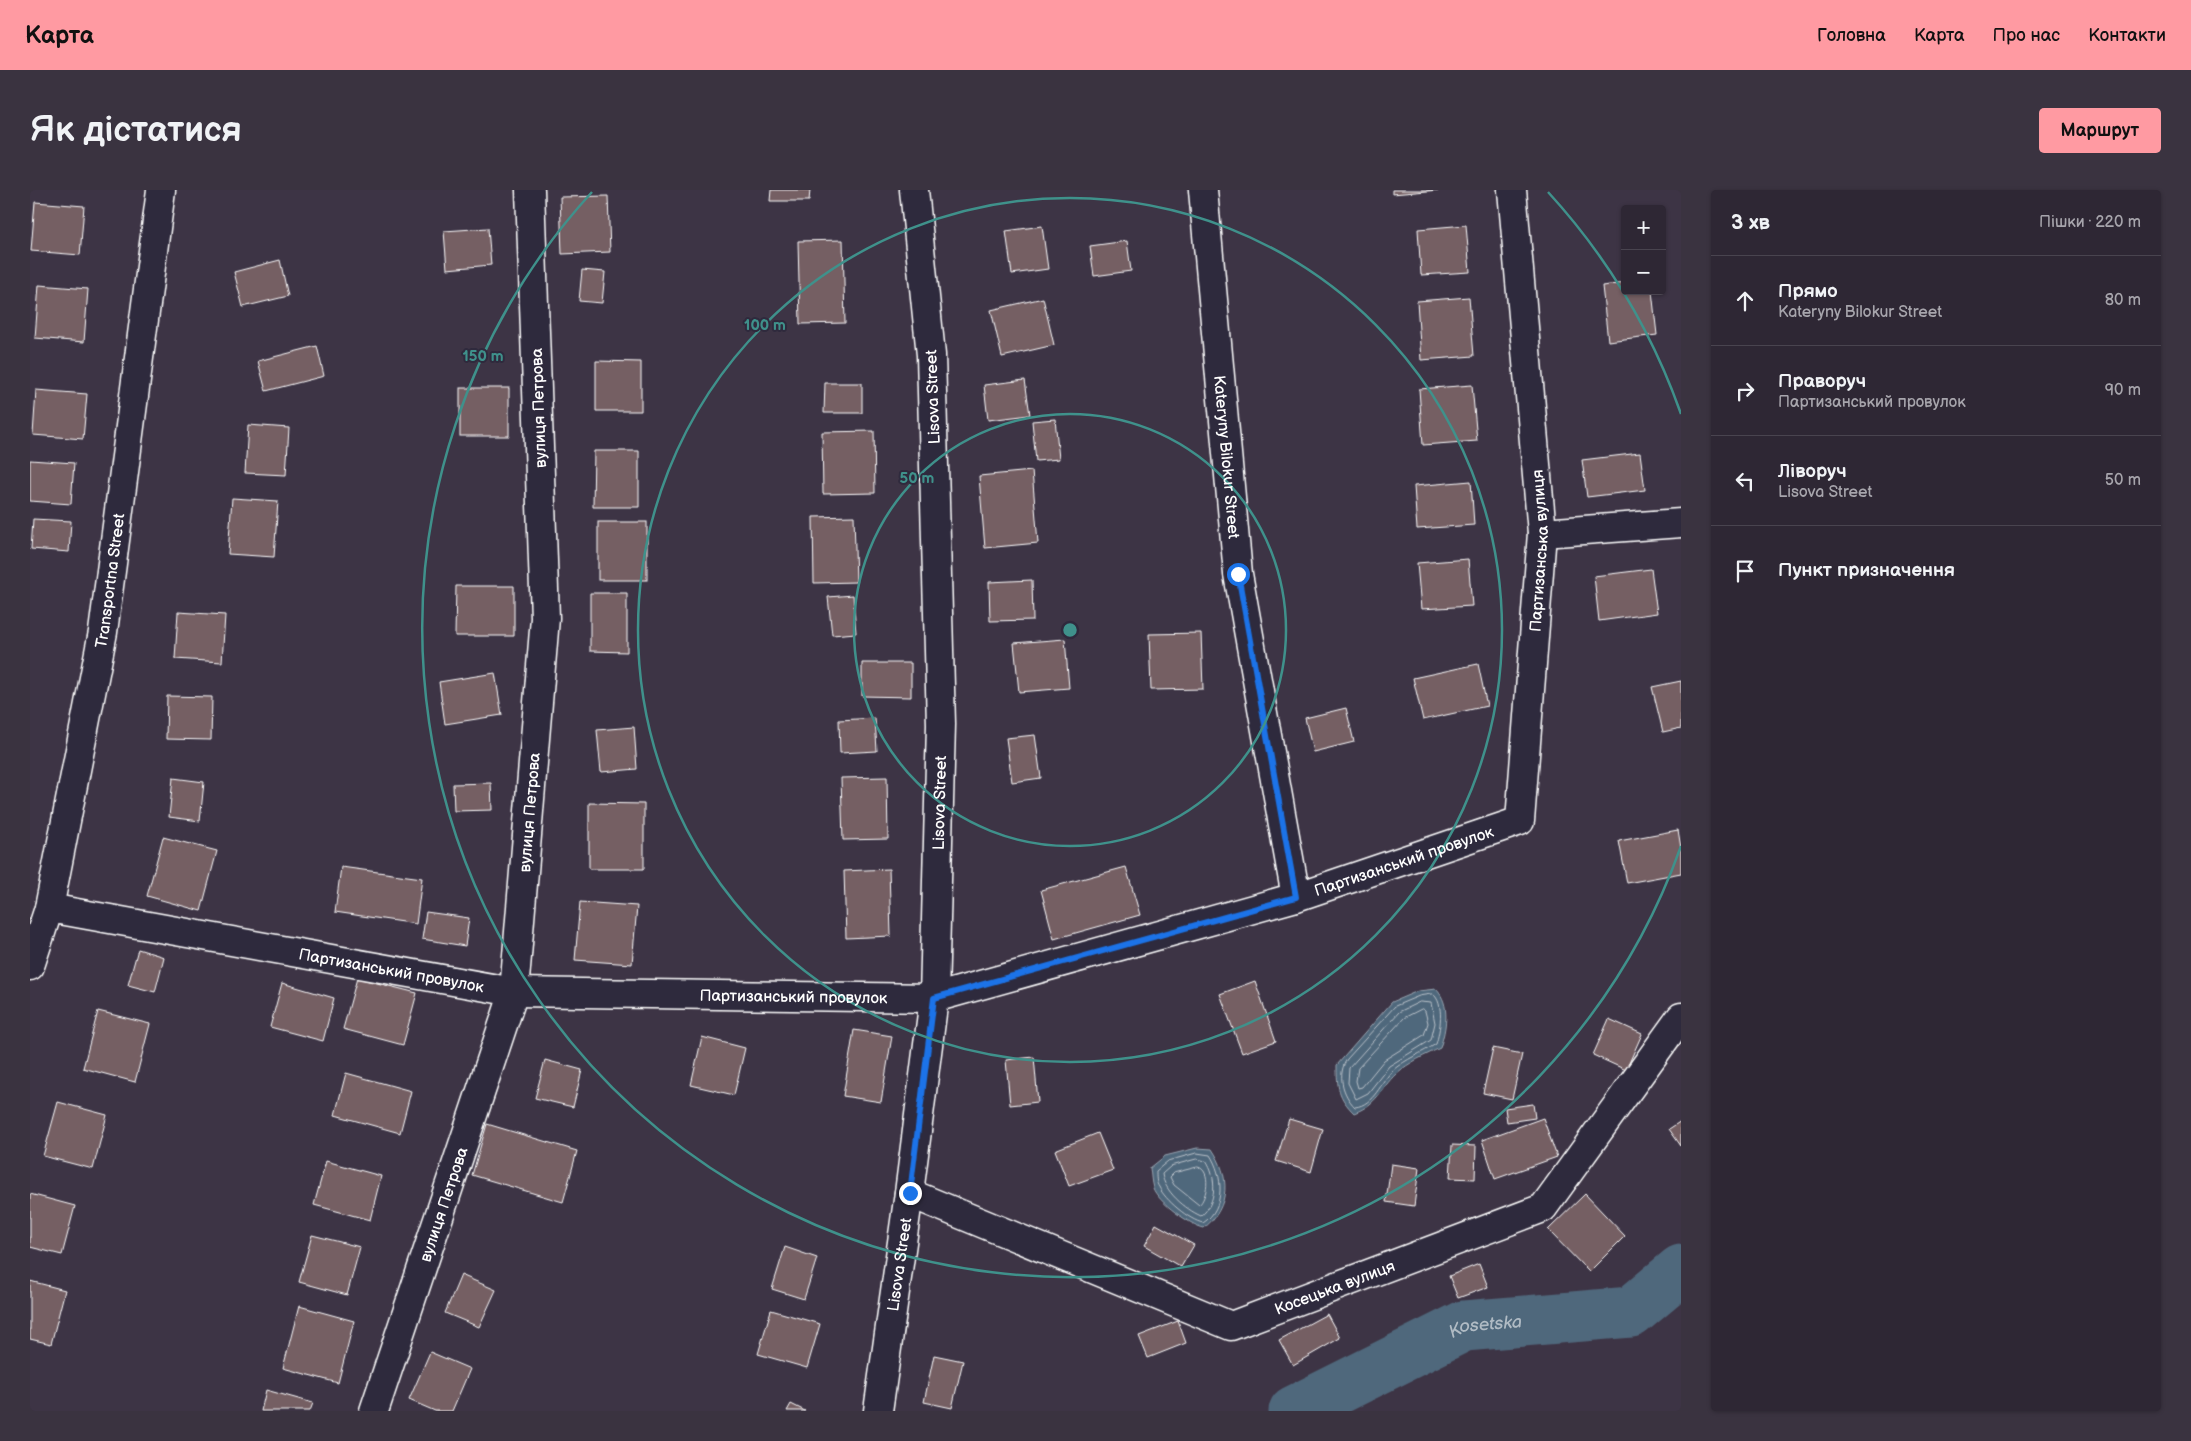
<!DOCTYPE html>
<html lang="uk">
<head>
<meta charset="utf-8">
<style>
  body { margin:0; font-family:"Balsamiq Sans",sans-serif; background:#3a3340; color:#f1f3f6 }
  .controls { position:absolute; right:15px; top:15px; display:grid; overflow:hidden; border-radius:5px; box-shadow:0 1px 4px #0004 }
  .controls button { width:45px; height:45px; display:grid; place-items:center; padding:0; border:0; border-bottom:1px solid #49444f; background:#2e2734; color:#f1f3f6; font:25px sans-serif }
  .stop { position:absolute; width:15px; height:15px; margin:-11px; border:4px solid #1a73e8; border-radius:50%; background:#fff }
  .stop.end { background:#1a73e8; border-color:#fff; box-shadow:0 1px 5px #0008 }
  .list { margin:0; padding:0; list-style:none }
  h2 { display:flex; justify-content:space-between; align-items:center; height:65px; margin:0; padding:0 20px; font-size:21px }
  h2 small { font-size:16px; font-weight:400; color:#a7a5ac }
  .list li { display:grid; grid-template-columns:32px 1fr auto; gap:15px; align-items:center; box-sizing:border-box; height:90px; padding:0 20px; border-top:1px solid #49444f }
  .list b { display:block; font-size:19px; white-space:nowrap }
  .list p { margin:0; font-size:16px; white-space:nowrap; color:#a7a5ac }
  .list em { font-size:16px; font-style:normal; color:#a7a5ac }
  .icon { flex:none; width:28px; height:28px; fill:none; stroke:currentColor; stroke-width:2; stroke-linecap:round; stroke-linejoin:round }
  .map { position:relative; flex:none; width:1651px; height:1221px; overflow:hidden; border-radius:5px }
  header { display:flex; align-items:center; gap:30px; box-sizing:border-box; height:70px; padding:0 25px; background:#ff9aa2; color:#111 }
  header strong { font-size:24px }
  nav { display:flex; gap:28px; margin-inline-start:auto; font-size:18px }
  .intro { display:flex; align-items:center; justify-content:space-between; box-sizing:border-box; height:120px; padding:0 30px }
  h1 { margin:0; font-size:35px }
  .button { padding:12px 22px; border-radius:5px; background:#ff9aa2; color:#111; font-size:18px; font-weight:700 }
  main { display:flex; gap:30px; padding:0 30px }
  aside { flex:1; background:#2e2734; border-radius:5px; box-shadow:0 1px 4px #0004 }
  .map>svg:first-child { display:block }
</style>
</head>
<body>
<header>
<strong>Карта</strong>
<nav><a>Головна</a><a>Карта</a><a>Про нас</a><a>Контакти</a></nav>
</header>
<div class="intro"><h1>Як дістатися</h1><a class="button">Маршрут</a></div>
<main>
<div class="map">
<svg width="1651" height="1221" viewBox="0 0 1651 1221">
  <rect width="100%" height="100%" fill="#3d3445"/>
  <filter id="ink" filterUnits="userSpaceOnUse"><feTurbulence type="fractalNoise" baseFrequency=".02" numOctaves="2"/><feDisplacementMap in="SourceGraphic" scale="10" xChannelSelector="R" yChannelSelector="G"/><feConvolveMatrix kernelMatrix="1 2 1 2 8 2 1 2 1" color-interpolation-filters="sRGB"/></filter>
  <g filter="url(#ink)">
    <g fill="#50677b" stroke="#96a4b0">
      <path d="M1406,799c15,15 10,40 4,59 -14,7 -31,14 -44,26 -16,15 -18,30 -42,39 -16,-16 -17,-26 -17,-48l55,-63 26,-11z"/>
      <path d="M1167,958l15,1c18,27 19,57 -8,79 -14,-3 -46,-26 -51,-40 -2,-6 -2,-14 -3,-20l15,-12z"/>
    </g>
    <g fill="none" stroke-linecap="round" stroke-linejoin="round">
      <g stroke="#b9c2ca" stroke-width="1">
        <path d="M1403,804c12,9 7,37 3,50 -14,9 -30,15 -43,26 -12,12 -19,35 -38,37 -13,-13 -18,-33 -8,-48l48,-53 24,-10z"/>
        <path d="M1390,812l11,1 4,20 -4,17 -42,26 -21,27 -12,6 -8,-16 1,-15 50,-56z"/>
        <path d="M1392,819l3,2 3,12 -4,12 -40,25 -22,27 -4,1 -2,-7 2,-13 46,-50z"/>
        <path d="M1167,963l13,2c13,20 16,53 -7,68 -14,-3 -38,-23 -44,-36 -3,-4 -3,-10 -3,-16l12,-10z"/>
        <path d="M1167,969l9,2c11,16 11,42 -5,55 -16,-7 -37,-25 -39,-42l9,-8z"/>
        <path d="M1168,977c14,3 9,31 1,38l-25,-20 -4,-8 4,-4z"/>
      </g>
      <path stroke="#50677b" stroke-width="51" id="s1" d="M1264,1221l170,-85 167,-14 50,-42"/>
    </g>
    <g fill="#755e64" stroke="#fff">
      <path d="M741,0h39l-1,11h-39z"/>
      <path d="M1362,0h47l-47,4z"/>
      <path d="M578,6l2,56 -48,2 -2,-57z"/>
      <path d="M5,12l49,4 -4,49 -49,-4z"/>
      <path d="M1436,35l4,47 -49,3 -3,-46z"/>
      <path d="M1012,36l6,43 -36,5 -6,-43z"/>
      <path d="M458,38l3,37 -44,4 -3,-38z"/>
      <path d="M813,50l2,83 -45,1 -2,-83z"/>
      <path d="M1097,51l4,30 -37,5 -4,-30z"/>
      <path d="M250,70l8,36 -45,11 -9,-35z"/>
      <path d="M552,80l23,2 -3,31 -23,-2z"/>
      <path d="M1595,93v8h27l5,44 -49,6 -6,-55z"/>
      <path d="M9,95l49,4 -4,53 -49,-4z"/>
      <path d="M1439,107l5,59 -53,4 -4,-59z"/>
      <path d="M1013,108l11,47 -52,12 -11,-47z"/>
      <path d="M287,156l7,30 -58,15 -8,-30z"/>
      <path d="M566,171l45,1v49h-45z"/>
      <path d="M995,190l5,35 -42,5 -4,-35z"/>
      <path d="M795,193h37v30h-38z"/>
      <path d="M1442,195l5,56 -54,4 -4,-56z"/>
      <rect x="430" y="198" width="49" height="48"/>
      <path d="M6,200l51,4 -4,45 -50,-4z"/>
      <path d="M1025,229l4,40 -23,2 -4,-40z"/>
      <path d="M218,235l41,3 -3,47 -41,-2z"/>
      <path d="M844,241l1,62 -52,1 -1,-62z"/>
      <path d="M564,261h45v56h-46z"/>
      <path d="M1610,263l5,37 -58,7 -5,-37z"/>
      <path d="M0,270l44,3 -3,41 -41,-3z"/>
      <path d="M1002,281l6,72 -53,5 -6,-72z"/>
      <path d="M1441,291l3,44 -57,4 -3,-43z"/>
      <path d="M202,308l46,3 -4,56 -46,-3z"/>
      <path d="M824,326l2,66 -42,1 -1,-66z"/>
      <path d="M3,329l38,2 -2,31 -38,-3z"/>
      <rect x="568" y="332" width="49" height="58"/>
      <path d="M1438,369l4,47 -51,3 -4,-46z"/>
      <path d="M1621,379l6,44 -58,8 -5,-45z"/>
      <path d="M1002,390l1,40 -43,1 -1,-39z"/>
      <path d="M426,396h58v50h-59z"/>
      <path d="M560,403h37v59l-37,-1z"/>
      <path d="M823,405l3,38 -24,2 -4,-38z"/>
      <path d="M148,422l47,3 -3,47 -47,-3z"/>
      <path d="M1171,443l2,56 -52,1 -2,-56z"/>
      <path d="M1035,449l4,49 -50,4 -5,-49z"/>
      <path d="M832,473h49v34l-49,-1z"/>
      <path d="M1448,474l9,42 -64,14 -10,-42z"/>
      <path d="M465,483l7,42 -57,9 -6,-42z"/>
      <path d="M1651,491v47l-18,4 -11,-45z"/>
      <path d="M137,506l45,1 -1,43 -45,-1z"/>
      <path d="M1316,518l8,34 -41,10 -8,-34z"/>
      <path d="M845,528l2,33 -37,2 -1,-33z"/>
      <path d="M604,537l3,42 -36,3 -4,-42z"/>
      <path d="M1005,545l6,43 -29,4 -6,-44z"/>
      <path d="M857,587l1,62 -45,1 -2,-62z"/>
      <path d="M143,588l31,4 -4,39 -31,-4z"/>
      <path d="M461,593l1,27 -38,1 -1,-27z"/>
      <path d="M559,613l55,1v65h-55z"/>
      <path d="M1648,640l3,18v25l-54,10 -8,-42z"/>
      <path d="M133,647l54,14 -16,60 -54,-15z"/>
      <path d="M311,677l81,11 -6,46 -81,-12z"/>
      <path d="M1096,677l14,48 -86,24 -13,-49z"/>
      <path d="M859,679l2,67 -45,2 -2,-67z"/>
      <path d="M550,712l57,4 -5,58 -57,-4z"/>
      <path d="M396,722l43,6 -4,28 -43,-7z"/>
      <path d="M108,759l26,8 -9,35 -27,-7z"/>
      <path d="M327,788l60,15 -14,52 -60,-16z"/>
      <path d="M1225,791l21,60 -34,12 -22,-59z"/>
      <path d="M252,793l52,15 -11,43 -53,-14z"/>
      <path d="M68,821l52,13 -15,58 -52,-14z"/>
      <path d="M1579,829l33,15 -16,36 -33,-15z"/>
      <path d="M824,840l38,6 -11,66 -38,-6z"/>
      <path d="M672,847l43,11 -11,47 -43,-10z"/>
      <path d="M1463,858l29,6 -10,45 -29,-6z"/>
      <path d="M1004,867l4,45 -28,3 -4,-45z"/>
      <path d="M515,870l37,10 -9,37 -38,-9z"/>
      <path d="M316,883l65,18 -11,42 -65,-18z"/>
      <path d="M28,912l49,13 -14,54 -50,-13z"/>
      <path d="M1503,914l2,14 -28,4 -2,-14z"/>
      <path d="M1513,928l14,39 -62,22 -13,-39z"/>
      <path d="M1259,929l34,10 -12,43 -35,-11z"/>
      <path d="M1651,931v25l-12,-17z"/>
      <path d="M457,934l90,27 -14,51 -91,-27z"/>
      <path d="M1068,943l15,37 -44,16 -14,-36z"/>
      <path d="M1422,955l24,1 -1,33 -25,-1z"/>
      <path d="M296,971l55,15 -11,44 -56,-15z"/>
      <path d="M1361,974l28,4 -5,38 -28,-4z"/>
      <path d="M0,1004l45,12 -13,49 -32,-8z"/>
      <path d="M1555,1004l40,42 -36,36 -41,-42z"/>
      <path d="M1126,1034l38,21 -13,22 -37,-21z"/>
      <path d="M282,1045l48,12 -13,48 -48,-13z"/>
      <path d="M755,1057l32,11 -13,41 -32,-10z"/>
      <path d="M1449,1074l9,23 -30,11 -9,-22z"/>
      <path d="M431,1085l35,15 -17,37 -34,-14z"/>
      <path d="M0,1091l35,9 -14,54 -21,-5z"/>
      <path d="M269,1116l55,15 -16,62 -55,-15z"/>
      <path d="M741,1120l49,14 -13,44 -49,-14z"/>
      <path d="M1297,1124l13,24 -47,27 -14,-25z"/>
      <path d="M1148,1131l8,22 -38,15 -9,-22z"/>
      <path d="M400,1162l40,17 -18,42h-17l-26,-11z"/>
      <path d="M904,1165l29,6 -11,47 -28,-6z"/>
      <path d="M236,1200l47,13 -3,8h-49z"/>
      <path d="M761,1214l14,7h-18z"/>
    </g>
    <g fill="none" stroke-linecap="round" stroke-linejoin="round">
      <defs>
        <g id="minor">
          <path id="s2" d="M1173,0l35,384 58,323"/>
          <path d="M1512,343l139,-10"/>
          <path id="s3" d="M19,718l465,84 420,6 362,-101 224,-76 22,-288 -30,-343"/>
          <path id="s4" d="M0,776l19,-58 54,-276 58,-442"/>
          <path id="s5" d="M879,1003l322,133 312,-118 138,-191"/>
          <path id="s6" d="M344,1221l140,-419 31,-374 -15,-428"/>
          <path id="s7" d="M848,1221l31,-218 25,-195 7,-274 -10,-369 -17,-165"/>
        </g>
      </defs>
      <use href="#minor" stroke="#fff" stroke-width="31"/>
      <use href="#minor" stroke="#2f2a3d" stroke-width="28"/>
    </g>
  </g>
  <g fill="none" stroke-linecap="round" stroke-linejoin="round" filter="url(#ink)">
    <path stroke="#1a73e8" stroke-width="6" d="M880,1003l24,-195 362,-101 -58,-323"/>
  </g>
  <g fill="none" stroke="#3f918b" stroke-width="2.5">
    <circle cx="1040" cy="440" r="216"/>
    <circle cx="1040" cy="440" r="432"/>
    <path d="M1651 656A648 648 0 1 1 562 2M1518 2A648 648 0 0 1 1651 224"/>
  </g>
  <g text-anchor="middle" stroke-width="4" stroke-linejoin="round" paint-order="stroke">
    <g font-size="16" fill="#fff" stroke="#2f2a3d">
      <text transform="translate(902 207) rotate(-92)" y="6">Lisova Street</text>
      <text transform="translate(508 218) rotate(-92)" y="6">вулиця Петрова</text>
      <text dy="6" stroke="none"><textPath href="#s2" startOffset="268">Kateryny Bilokur Street</textPath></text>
      <text dy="6" stroke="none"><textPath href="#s3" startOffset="1776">Партизанська вулиця</textPath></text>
      <text dy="6" stroke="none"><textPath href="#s4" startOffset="394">Transportna Street</textPath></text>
      <text dy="6" stroke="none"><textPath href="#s7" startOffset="612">Lisova Street</textPath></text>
      <text dy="6" stroke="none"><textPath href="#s6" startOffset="622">вулиця Петрова</textPath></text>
      <text dy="6" stroke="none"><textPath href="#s3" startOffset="1382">Партизанський провулок</textPath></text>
      <text dy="6" stroke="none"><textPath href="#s3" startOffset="348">Партизанський провулок</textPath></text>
      <text dy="6" stroke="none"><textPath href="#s3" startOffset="752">Партизанський провулок</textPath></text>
      <text dy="6" stroke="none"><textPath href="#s6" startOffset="218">вулиця Петрова</textPath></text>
      <text dy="6" stroke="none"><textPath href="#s7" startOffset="148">Lisova Street</textPath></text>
      <text dy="6" stroke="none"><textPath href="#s5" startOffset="459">Косецька вулиця</textPath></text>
    </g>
    <g font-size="18" font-style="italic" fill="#b0bbc4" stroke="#2f2a3d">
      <text dy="6" stroke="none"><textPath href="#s1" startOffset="211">Kosetska</textPath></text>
    </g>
  </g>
  <circle cx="1040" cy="440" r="8" fill="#3f918b" stroke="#2f2a3d" stroke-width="2.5"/>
  <g font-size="15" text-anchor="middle" font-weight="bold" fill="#3f918b" stroke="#2f2a3d" stroke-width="4" stroke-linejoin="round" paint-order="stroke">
    <text x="735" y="140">100 m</text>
    <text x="453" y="171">150 m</text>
    <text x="887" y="293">50 m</text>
  </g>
</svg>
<div class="controls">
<button>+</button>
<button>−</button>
</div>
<div class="stop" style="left:1208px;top:384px"></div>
<div class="stop end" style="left:880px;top:1003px"></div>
</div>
<aside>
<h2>3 хв<small>Пішки · 220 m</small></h2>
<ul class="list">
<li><svg class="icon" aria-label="ahead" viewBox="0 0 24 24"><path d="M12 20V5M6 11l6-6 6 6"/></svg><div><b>Прямо</b><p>Kateryny Bilokur Street</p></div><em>80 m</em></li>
<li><svg class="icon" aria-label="right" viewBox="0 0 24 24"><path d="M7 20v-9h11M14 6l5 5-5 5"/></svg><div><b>Праворуч</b><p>Партизанський провулок</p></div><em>90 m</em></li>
<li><svg class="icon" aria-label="left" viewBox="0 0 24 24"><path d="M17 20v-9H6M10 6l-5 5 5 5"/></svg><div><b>Ліворуч</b><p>Lisova Street</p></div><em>50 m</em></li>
<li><svg class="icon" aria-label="arrive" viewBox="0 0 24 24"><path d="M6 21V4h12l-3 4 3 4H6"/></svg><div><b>Пункт призначення</b></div></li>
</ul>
</aside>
</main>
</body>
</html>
